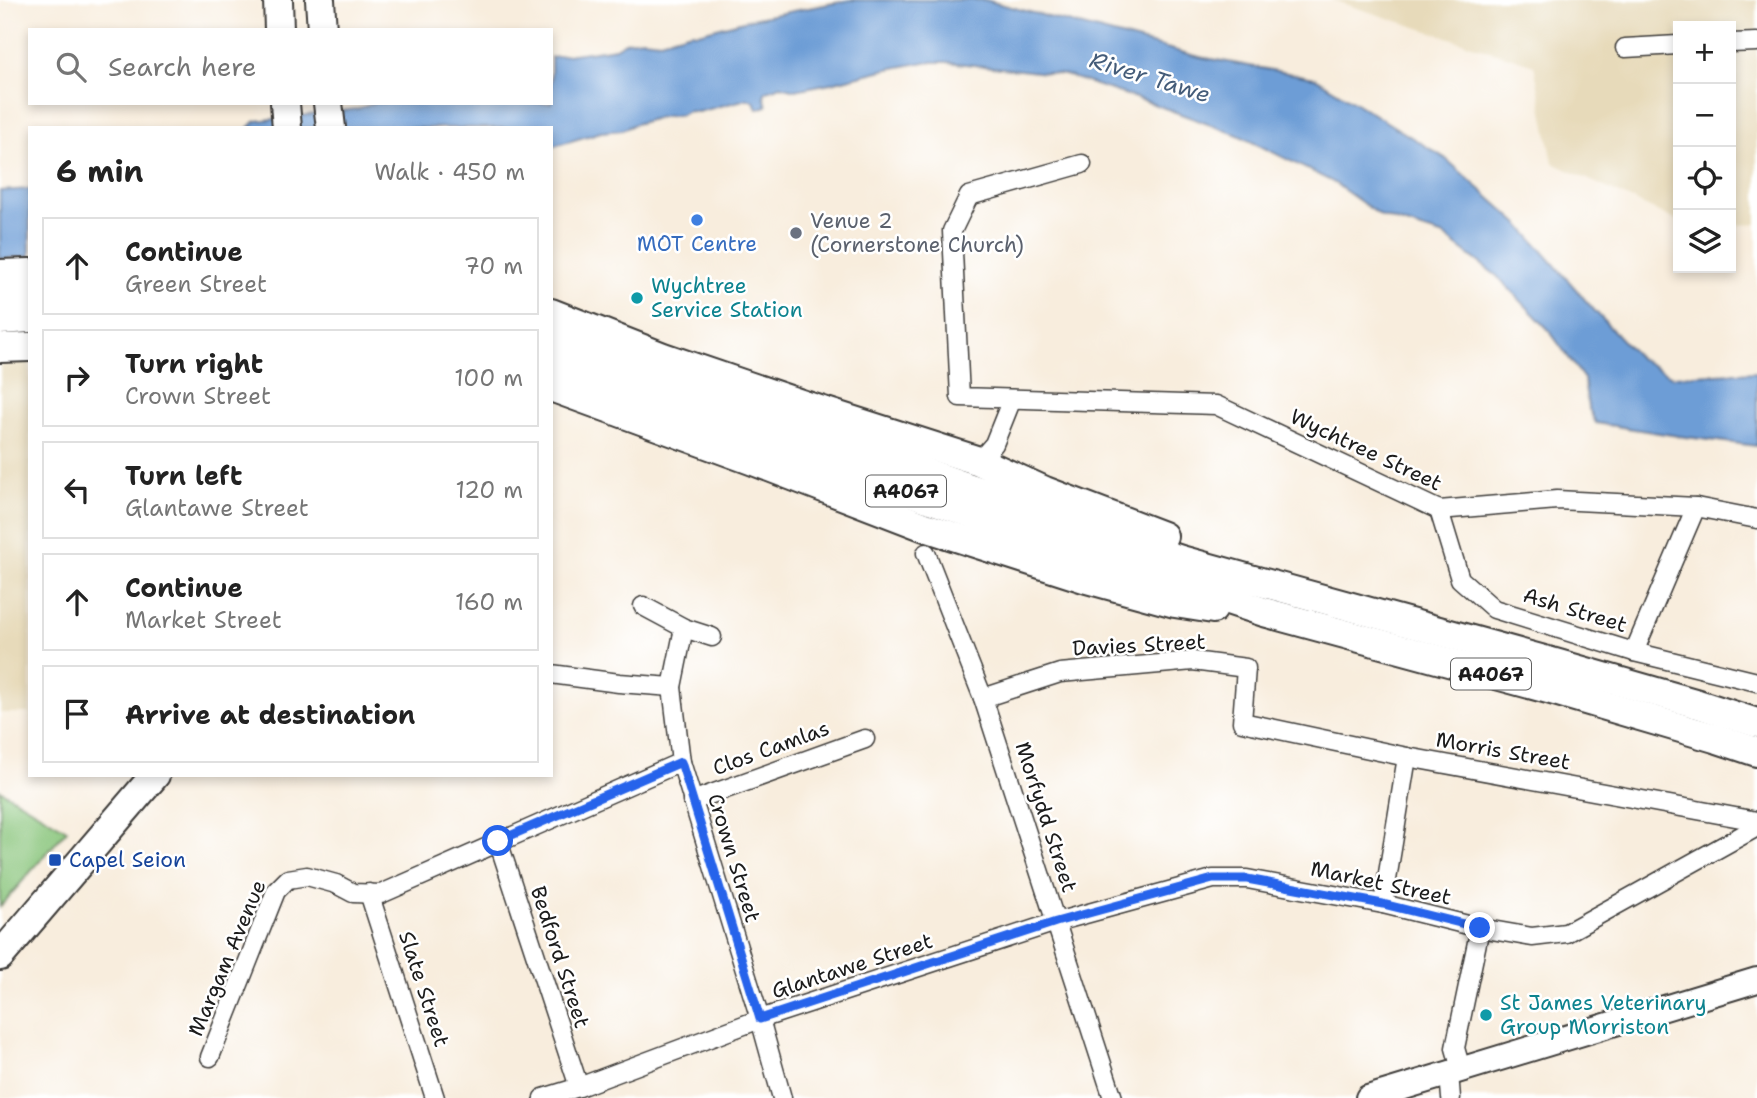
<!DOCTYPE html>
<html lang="en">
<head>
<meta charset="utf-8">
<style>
  body { margin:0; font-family:"Shantell Sans",sans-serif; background:#f6f6f6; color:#222 }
  .controls { position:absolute; right:21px; top:21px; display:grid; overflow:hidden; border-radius:0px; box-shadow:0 4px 10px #0003 }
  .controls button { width:63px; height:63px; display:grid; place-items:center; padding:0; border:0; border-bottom:2px solid #e0e0e0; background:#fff; color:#222; font:35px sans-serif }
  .stop { position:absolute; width:21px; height:21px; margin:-16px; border:5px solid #2563eb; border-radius:50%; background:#fff }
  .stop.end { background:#2563eb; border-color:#fff; box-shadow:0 2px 7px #0008 }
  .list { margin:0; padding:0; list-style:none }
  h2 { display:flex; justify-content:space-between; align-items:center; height:91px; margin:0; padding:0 28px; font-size:30px }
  h2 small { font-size:23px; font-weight:400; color:#767676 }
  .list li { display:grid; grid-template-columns:46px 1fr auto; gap:21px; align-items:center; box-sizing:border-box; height:98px; margin:0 14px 14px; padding:0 14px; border:2px solid #e0e0e0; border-radius:0px }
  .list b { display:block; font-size:26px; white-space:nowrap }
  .list p { margin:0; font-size:23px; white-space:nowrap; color:#767676 }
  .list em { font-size:23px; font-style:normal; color:#767676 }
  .icon { flex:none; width:38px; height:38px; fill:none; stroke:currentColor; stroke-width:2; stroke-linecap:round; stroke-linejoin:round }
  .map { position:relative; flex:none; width:1757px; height:1098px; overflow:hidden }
  .search { position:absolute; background:#fff; box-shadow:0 4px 10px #0003; left:28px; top:28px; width:525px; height:77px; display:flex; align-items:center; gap:18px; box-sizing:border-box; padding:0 24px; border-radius:0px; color:#767676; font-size:26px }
  .panel { position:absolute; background:#fff; box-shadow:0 4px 10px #0003; left:28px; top:126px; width:525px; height:651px; border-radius:0px }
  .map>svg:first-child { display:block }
</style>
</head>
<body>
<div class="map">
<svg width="1757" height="1098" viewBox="0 0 1757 1098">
  <rect width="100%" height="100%" fill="#fff"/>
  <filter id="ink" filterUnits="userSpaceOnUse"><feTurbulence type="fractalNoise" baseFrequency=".0143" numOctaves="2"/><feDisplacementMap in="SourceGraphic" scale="14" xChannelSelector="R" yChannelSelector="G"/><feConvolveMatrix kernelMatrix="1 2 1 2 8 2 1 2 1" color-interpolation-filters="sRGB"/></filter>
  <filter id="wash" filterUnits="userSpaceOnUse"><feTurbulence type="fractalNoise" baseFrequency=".00686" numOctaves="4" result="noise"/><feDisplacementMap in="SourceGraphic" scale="28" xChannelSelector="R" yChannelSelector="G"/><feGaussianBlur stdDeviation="1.57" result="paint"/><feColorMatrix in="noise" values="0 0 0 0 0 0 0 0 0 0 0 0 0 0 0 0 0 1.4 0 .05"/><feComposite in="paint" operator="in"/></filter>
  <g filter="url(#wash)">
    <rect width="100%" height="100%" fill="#f8eddd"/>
    <g fill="#e7daba">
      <path d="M1332,0h425v224l-26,1v-199h-53v195l-125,-58 -19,-98z"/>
      <path d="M30,360v353h-30v-349z"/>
    </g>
    <path fill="#89c57b" stroke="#52704c" stroke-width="2" d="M0,790l67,40 -67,77z"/>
    <g fill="#6d9dd6" stroke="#445c79" stroke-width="2">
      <path d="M850,0h135l215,57 115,21 130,80 75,67 74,85 46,49 32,17 85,-4v74l-79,-10 -82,-13 -8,-16 -4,-28 -36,-50 -51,-53 -53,-40 -63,-20 -48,-34 -95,-47 -90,-33 -83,-27 -118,-13h-22l-42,8 -52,13 -36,7 -14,-4 -15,5 -2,5 3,10 -10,3 -3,-8 -7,-2 -49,13 -10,-1 -7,4 -20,2 -26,7 -13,6 -21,2 -50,15v-19h-303l8,-7 101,-12 18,-6h176v-46l52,-7 12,-2 12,-7 16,-2 17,2 31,-9 7,1 53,-14z"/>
      <path d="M30,189v67l-30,3v-68z"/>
    </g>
  </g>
  <g filter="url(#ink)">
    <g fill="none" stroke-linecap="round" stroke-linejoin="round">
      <defs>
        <g id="minor">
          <path d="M1731,43l26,-1"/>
          <path d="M1625,48l53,-3"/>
          <path d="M1082,164l-113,32 -17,35 8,166 256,8 223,105 118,-10 139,7 61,12"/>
          <path d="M979,461l15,-17 18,-45"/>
          <path d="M1439,510l21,69 34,30 140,43 123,30"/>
          <path d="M926,553l57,145 130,400"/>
          <path d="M643,606l41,22 28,9"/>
          <path d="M684,628l-12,59 9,75 79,257 22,79"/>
          <path d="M1634,652l62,-145"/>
          <path d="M551,674l68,9 53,4"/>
          <path d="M983,698l77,-25 133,-12 53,7 -4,54 165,35 350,64"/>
          <path d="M692,801l173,-62"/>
          <path d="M498,841l81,246"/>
          <path d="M369,893l66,205"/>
          <path d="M1383,904l24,-147"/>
          <path d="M210,1057l66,-166 12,-12 19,-3 29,8 17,9 28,1 300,-132"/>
          <path d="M1461,1069l-6,-21 25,-120"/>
          <path d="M1449,1073l2,25"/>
          <path d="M543,1098l36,-11 181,-68 296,-97 157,-43h34l136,25 97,24 52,9 34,-4 191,-106"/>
        </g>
        <path id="secondary" d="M1368,1098l389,-118"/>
        <g id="primary">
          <path d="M278,0l1,30"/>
          <path d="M320,0l2,30"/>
          <path d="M285,103l2,25"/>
          <path d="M328,103l3,25"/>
          <path d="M0,274l30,-1"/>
          <path d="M0,296l30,-1"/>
          <path d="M551,313l112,44 141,48 175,56 66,30 118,45"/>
          <path d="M0,320l30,-2"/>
          <path d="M551,338l344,124 199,69 87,29 374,103 143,41 59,19"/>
          <path d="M0,348l30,-1"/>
          <path d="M551,362l151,58 390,135 172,57 284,77 170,50 39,13"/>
          <path d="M551,387l200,73 174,67 162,52 88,24 38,6"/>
          <path d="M0,956l155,-181"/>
        </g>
      </defs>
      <use href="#minor" stroke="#3d3b39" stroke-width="21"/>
      <use href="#secondary" stroke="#3d3b39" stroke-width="28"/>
      <use href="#primary" stroke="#3d3b39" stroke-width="32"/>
      <use href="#minor" stroke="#fff" stroke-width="18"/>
      <use href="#secondary" stroke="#fff" stroke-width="24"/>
      <use href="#primary" stroke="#fff" stroke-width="28"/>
    </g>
  </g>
  <g fill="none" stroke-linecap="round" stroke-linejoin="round" filter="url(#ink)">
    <path stroke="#2563eb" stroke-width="9" d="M498,841l183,-79 79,257 296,-97 157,-43h34l136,25 97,24"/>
  </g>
  <circle fill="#3f7fe0" stroke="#fff" stroke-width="2.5" cx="697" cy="220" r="7"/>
  <circle fill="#6b7280" stroke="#fff" stroke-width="2.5" cx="796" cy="233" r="7"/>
  <g fill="#0f9aa8" stroke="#fff" stroke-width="2.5">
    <circle cx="637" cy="298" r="7"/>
    <circle cx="1486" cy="1015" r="7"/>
  </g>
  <rect fill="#1a4fb4" stroke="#fff" stroke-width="2.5" x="48" y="853" width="14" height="14" rx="3.5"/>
  <g text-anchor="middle" stroke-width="5" stroke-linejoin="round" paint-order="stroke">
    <g fill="#fff" stroke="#606060" stroke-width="2">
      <rect x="866" y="475.5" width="80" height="31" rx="5"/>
      <rect x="1451" y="658.5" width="80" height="31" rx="5"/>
    </g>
    <g font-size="19" font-weight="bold" fill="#1c1c1c">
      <text x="906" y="498">A4067</text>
      <text x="1491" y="681">A4067</text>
    </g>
    <g font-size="21" fill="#5b616d" stroke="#fff" text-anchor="start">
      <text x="810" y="228">Venue 2<tspan x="810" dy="24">(Cornerstone Church)</tspan></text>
    </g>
    <g font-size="21" fill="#366cbe" stroke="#fff">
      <text x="697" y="251">MOT Centre</text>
    </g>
    <g font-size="21" fill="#0d838f" stroke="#fff" text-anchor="start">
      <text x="651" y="293">Wychtree<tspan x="651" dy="24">Service Station</tspan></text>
      <text x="1500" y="1010">St James Veterinary<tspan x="1500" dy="24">Group Morriston</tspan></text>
    </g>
    <g font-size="21" fill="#1c1c1c" stroke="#fff">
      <text transform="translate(1366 450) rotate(25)" y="7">Wychtree Street</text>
      <text transform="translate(1575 610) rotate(17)" y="7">Ash Street</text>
      <text transform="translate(1139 645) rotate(-3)" y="7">Davies Street</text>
      <text transform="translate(771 748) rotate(-20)" y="7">Clos Camlas</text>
      <text transform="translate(1503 751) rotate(10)" y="7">Morris Street</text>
      <text transform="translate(1046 817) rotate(72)" y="7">Morfydd Street</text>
      <text transform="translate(734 858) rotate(73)" y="7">Crown Street</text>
      <text transform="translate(1381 883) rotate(12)" y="7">Market Street</text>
      <text transform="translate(560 957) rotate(72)" y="7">Bedford Street</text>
      <text transform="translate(227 958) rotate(-67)" y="7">Margam Avenue</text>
      <text transform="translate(852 966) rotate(-18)" y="7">Glantawe Street</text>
      <text transform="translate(424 989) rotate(72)" y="7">Slate Street</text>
    </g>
    <g font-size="21" fill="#164399" stroke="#fff" text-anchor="start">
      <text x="69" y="867">Capel Seion</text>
    </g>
    <g font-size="23" font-style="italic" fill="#445c79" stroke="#fff">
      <text transform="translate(1150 77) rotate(17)" y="8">River Tawe</text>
    </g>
  </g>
</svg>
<div class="controls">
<button>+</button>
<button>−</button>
<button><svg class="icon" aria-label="locate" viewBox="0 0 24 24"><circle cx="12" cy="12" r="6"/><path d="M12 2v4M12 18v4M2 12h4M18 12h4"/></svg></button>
<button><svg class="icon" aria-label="layers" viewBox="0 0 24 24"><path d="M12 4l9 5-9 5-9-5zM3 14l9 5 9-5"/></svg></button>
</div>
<div class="stop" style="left:498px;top:841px"></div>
<div class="stop end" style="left:1480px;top:928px"></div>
<div class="search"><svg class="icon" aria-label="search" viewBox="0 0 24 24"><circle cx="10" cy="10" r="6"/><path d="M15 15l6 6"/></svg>Search here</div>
<section class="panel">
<h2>6 min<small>Walk · 450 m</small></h2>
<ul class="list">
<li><svg class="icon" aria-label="ahead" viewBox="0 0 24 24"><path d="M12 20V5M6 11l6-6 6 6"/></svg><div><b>Continue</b><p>Green Street</p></div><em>70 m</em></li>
<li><svg class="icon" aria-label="right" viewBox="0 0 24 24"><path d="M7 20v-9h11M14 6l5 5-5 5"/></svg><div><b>Turn right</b><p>Crown Street</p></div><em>100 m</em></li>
<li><svg class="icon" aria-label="left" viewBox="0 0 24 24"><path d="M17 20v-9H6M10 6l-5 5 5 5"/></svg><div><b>Turn left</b><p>Glantawe Street</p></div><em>120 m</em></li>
<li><svg class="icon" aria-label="ahead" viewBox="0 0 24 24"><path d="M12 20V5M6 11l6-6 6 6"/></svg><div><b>Continue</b><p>Market Street</p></div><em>160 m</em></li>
<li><svg class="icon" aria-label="arrive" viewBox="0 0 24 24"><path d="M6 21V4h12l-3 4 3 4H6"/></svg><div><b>Arrive at destination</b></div></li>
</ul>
</section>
</div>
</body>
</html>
